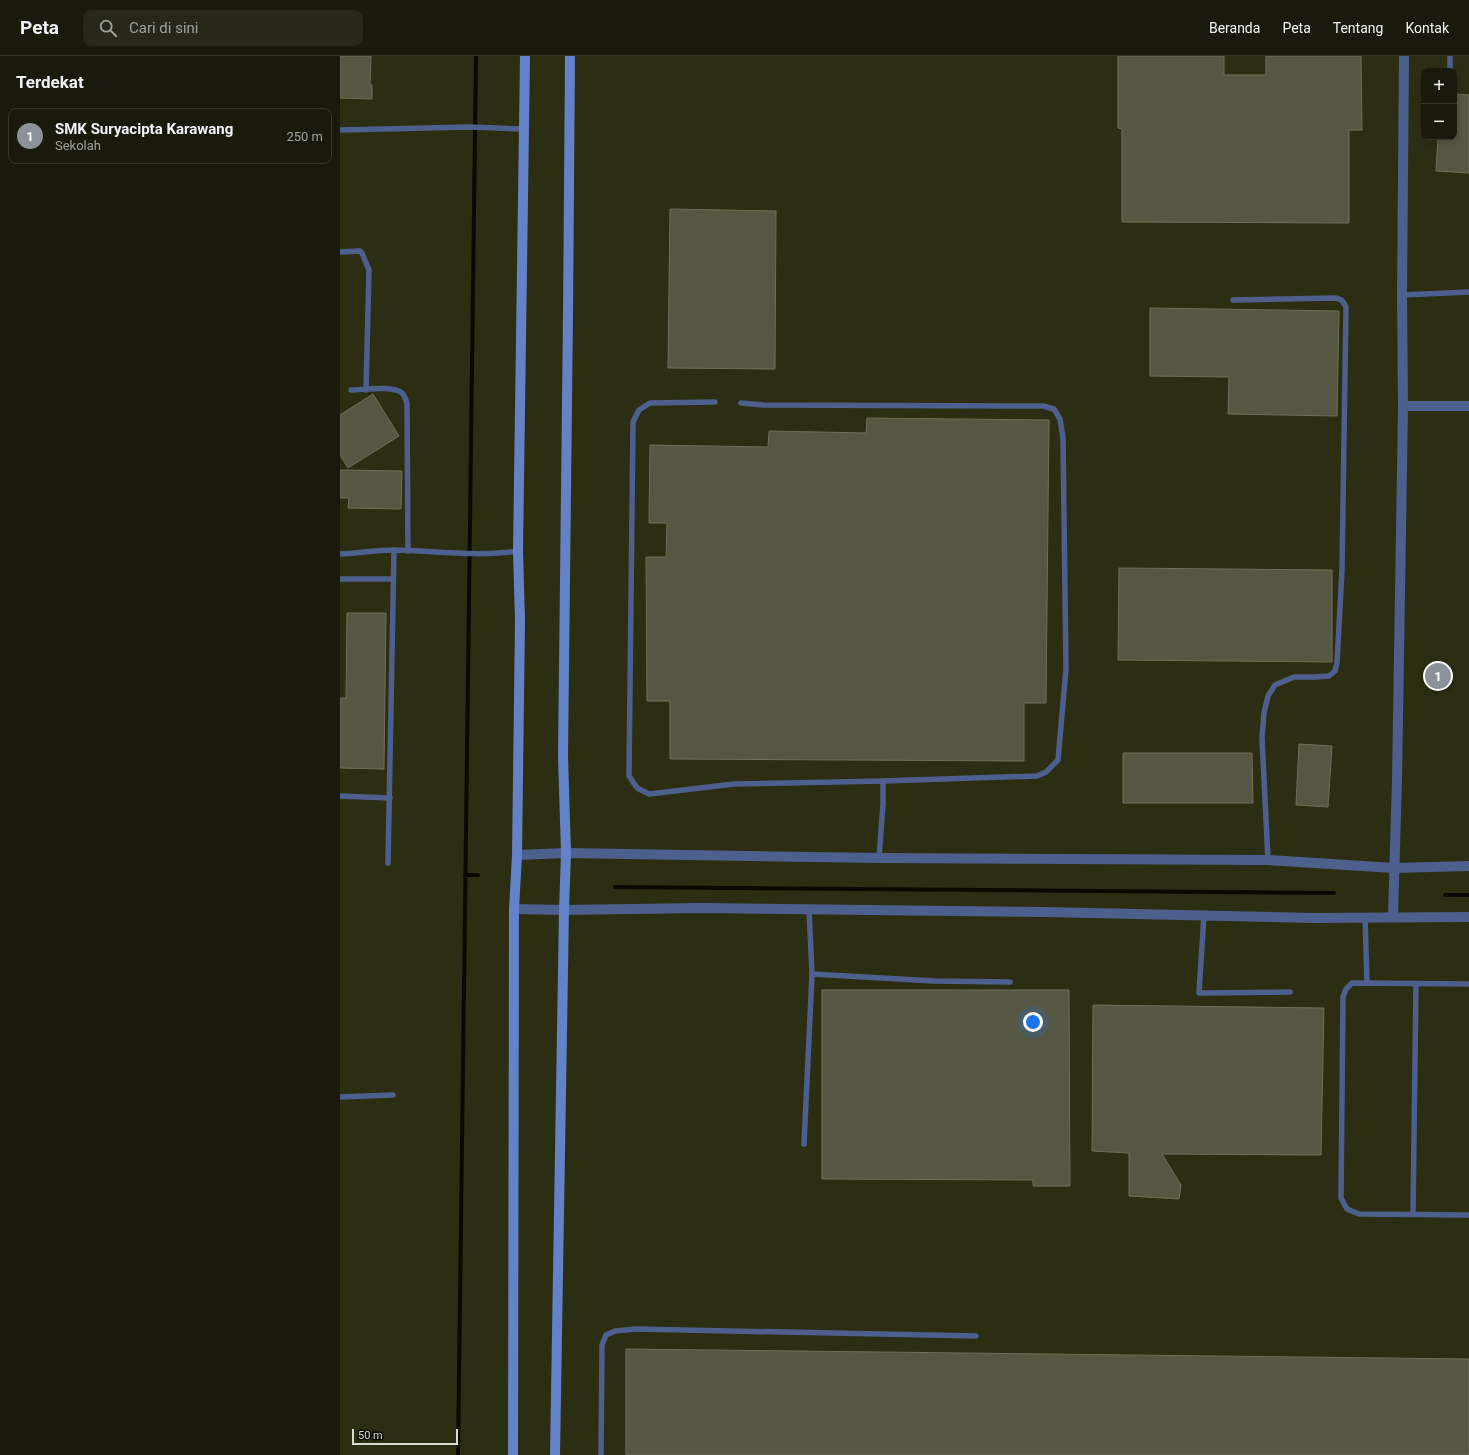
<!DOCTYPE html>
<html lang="id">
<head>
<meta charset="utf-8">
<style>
  body { margin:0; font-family:Roboto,sans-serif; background:#27271a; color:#f1f3f6 }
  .controls { position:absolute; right:12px; top:12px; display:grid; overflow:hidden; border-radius:8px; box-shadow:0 2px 6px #0003 }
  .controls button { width:36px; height:36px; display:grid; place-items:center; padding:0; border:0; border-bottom:1px solid #38382d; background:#1a1a0c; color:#f1f3f6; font:20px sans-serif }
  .scale { position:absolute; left:12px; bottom:10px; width:106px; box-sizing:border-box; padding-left:4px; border:2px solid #dadbcf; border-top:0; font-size:11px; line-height:14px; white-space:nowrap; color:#dadbcf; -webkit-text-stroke:3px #0b0c05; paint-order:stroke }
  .you { position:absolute; left:693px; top:966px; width:14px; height:14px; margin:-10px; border:3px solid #fff; border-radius:50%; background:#1a73e8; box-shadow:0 0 0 6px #1a73e833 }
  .badge { display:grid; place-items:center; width:26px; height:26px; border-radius:50%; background:#8c9099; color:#fff; font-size:13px; font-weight:700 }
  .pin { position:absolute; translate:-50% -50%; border:2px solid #fff; box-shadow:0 1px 4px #0006 }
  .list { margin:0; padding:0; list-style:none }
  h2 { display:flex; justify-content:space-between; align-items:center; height:52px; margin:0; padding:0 16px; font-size:17px }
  h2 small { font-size:13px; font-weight:400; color:#9fa19d }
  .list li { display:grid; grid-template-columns:26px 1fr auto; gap:12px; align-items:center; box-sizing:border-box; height:56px; margin:0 8px 8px; padding:0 8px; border:1px solid #38382d; border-radius:8px }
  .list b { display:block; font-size:15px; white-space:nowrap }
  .list p { margin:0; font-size:13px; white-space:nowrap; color:#9fa19d }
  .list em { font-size:13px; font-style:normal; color:#9fa19d }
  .icon { flex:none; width:22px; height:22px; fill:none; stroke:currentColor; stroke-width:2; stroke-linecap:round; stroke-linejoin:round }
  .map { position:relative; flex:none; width:1129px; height:1399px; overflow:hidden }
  header { display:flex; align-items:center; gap:24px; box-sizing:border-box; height:56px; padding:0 20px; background:#1a1a0c; border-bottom:1px solid #38382d }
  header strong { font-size:19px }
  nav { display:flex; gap:22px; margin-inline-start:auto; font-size:14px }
  .search { width:280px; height:36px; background:#27271a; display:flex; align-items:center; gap:10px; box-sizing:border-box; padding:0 14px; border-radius:8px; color:#9fa19d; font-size:15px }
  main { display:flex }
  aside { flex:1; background:#1a1a0c }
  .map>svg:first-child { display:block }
</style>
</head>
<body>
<header>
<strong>Peta</strong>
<div class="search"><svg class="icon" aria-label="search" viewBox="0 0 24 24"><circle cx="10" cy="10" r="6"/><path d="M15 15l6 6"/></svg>Cari di sini</div>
<nav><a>Beranda</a><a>Peta</a><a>Tentang</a><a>Kontak</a></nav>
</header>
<main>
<aside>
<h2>Terdekat<small></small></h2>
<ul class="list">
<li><span class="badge">1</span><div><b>SMK Suryacipta Karawang</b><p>Sekolah</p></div><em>250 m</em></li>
</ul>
</aside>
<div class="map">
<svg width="1129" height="1399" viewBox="0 0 1129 1399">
  <rect width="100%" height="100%" fill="#222310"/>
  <path fill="#2c2e13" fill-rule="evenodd" d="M0,0h1129v1399h-1129zM1084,15h30v66h-30z"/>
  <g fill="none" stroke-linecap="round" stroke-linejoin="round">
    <g stroke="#090900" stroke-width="4">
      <path d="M125,819h13"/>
      <path d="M275,831l719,6"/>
      <path d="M1105,839h24"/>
      <path d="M118,1399l18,-1399"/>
    </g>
  </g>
  <g fill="#555742" stroke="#6e705a">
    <path d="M0,0h31l-1,28 2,1v14l-32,-1z"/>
    <path d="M778,0h106v19h42v-19h95l1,74h-13v93l-227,-1v-93l-4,-1z"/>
    <path d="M1116,38l13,1v78l-33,-2 2,-34h16z"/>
    <path d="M330,153l106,2 -1,158 -107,-1z"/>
    <path d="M810,252l189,3 -2,105 -109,-2 1,-37 -79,-1z"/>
    <path d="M33,338l26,42 -51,32 -8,-13v-40z"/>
    <path d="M527,362l182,2 -3,283h-22v58l-354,-2v-58h-23l-1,-144h20l1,-34h-18l1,-78 118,2 1,-16 97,2z"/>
    <path d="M0,414l62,1 -1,38 -53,-1 1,-10h-9z"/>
    <path d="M779,512l213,2v92l-214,-2z"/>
    <path d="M7,557h39l-2,156 -44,-1v-70h6z"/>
    <path d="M959,688l33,2 -4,61 -32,-2z"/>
    <path d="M783,697h129l1,50h-130z"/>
    <path d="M482,934h247l1,196h-37v-6l-211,-1z"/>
    <path d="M753,949l231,3 -3,147 -159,-1 19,31 -2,14 -50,-3v-43l-37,-2z"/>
    <path d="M286,1293l843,10v96h-843z"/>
  </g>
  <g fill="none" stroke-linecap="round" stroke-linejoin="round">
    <g stroke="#4d5f8c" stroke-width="5.5">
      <path d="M1110,15v-15"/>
      <path d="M0,74l129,-3 56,2"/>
      <path d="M0,196l20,-1 2,2 7,17 -3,120"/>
      <path d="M1062,239l67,-3"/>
      <path d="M893,244l102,-2c7,1 8,3 11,9l-4,263 -5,93 -2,8 -6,5 -14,1h-21l-19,8 -7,11 -4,17 -2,25 6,122"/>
      <path d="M11,334c12,0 42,-5 51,3 3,3 4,7 5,11l1,147"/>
      <path d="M375,346l-65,1 -11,7 -6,12 -4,354 8,12 12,6 85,-10 149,-3v23l-4,54"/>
      <path d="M401,347l22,2 280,1 11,3 6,10 3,19 3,231 -8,91 -12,12 -9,4 -154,5"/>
      <path d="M0,498c18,-1 37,-4 55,-4 41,1 82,7 123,1"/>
      <path d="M0,523h53"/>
      <path d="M0,740l50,2"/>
      <path d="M48,807l6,-313"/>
      <path d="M864,859l-5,78 91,-1"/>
      <path d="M1025,861l2,66"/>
      <path d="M472,918l122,7 76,1"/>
      <path d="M1129,928l-117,-1 -6,6 -3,8 -2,201 6,11 12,5 110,1"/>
      <path d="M0,1041l53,-2"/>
      <path d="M464,1088l8,-170 -3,-65"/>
      <path d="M1073,1158l3,-230"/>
      <path d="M261,1399l1,-110 4,-10 9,-4 21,-2 340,7"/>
    </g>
    <g stroke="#4d5f8c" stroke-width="10">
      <path d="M1063,350h66"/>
      <path d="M177,799l49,-2 313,5 389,2 126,8 75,-2"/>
      <path d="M174,853l50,1 136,-2 345,4 267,6 157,-1"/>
      <path d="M1053,860l4,-136 6,-374 -1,-111 2,-239"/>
    </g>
    <g stroke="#6482c8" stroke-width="10">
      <path d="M173,1399l1,-546 3,-54 3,-234 -2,-70 7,-495"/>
      <path d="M215,1399l9,-545 2,-57 -3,-97 5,-442 2,-258"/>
    </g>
  </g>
</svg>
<div class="controls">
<button>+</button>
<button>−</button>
</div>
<div class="scale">50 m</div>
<div class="you"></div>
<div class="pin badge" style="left:1098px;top:620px">1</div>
</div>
</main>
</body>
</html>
